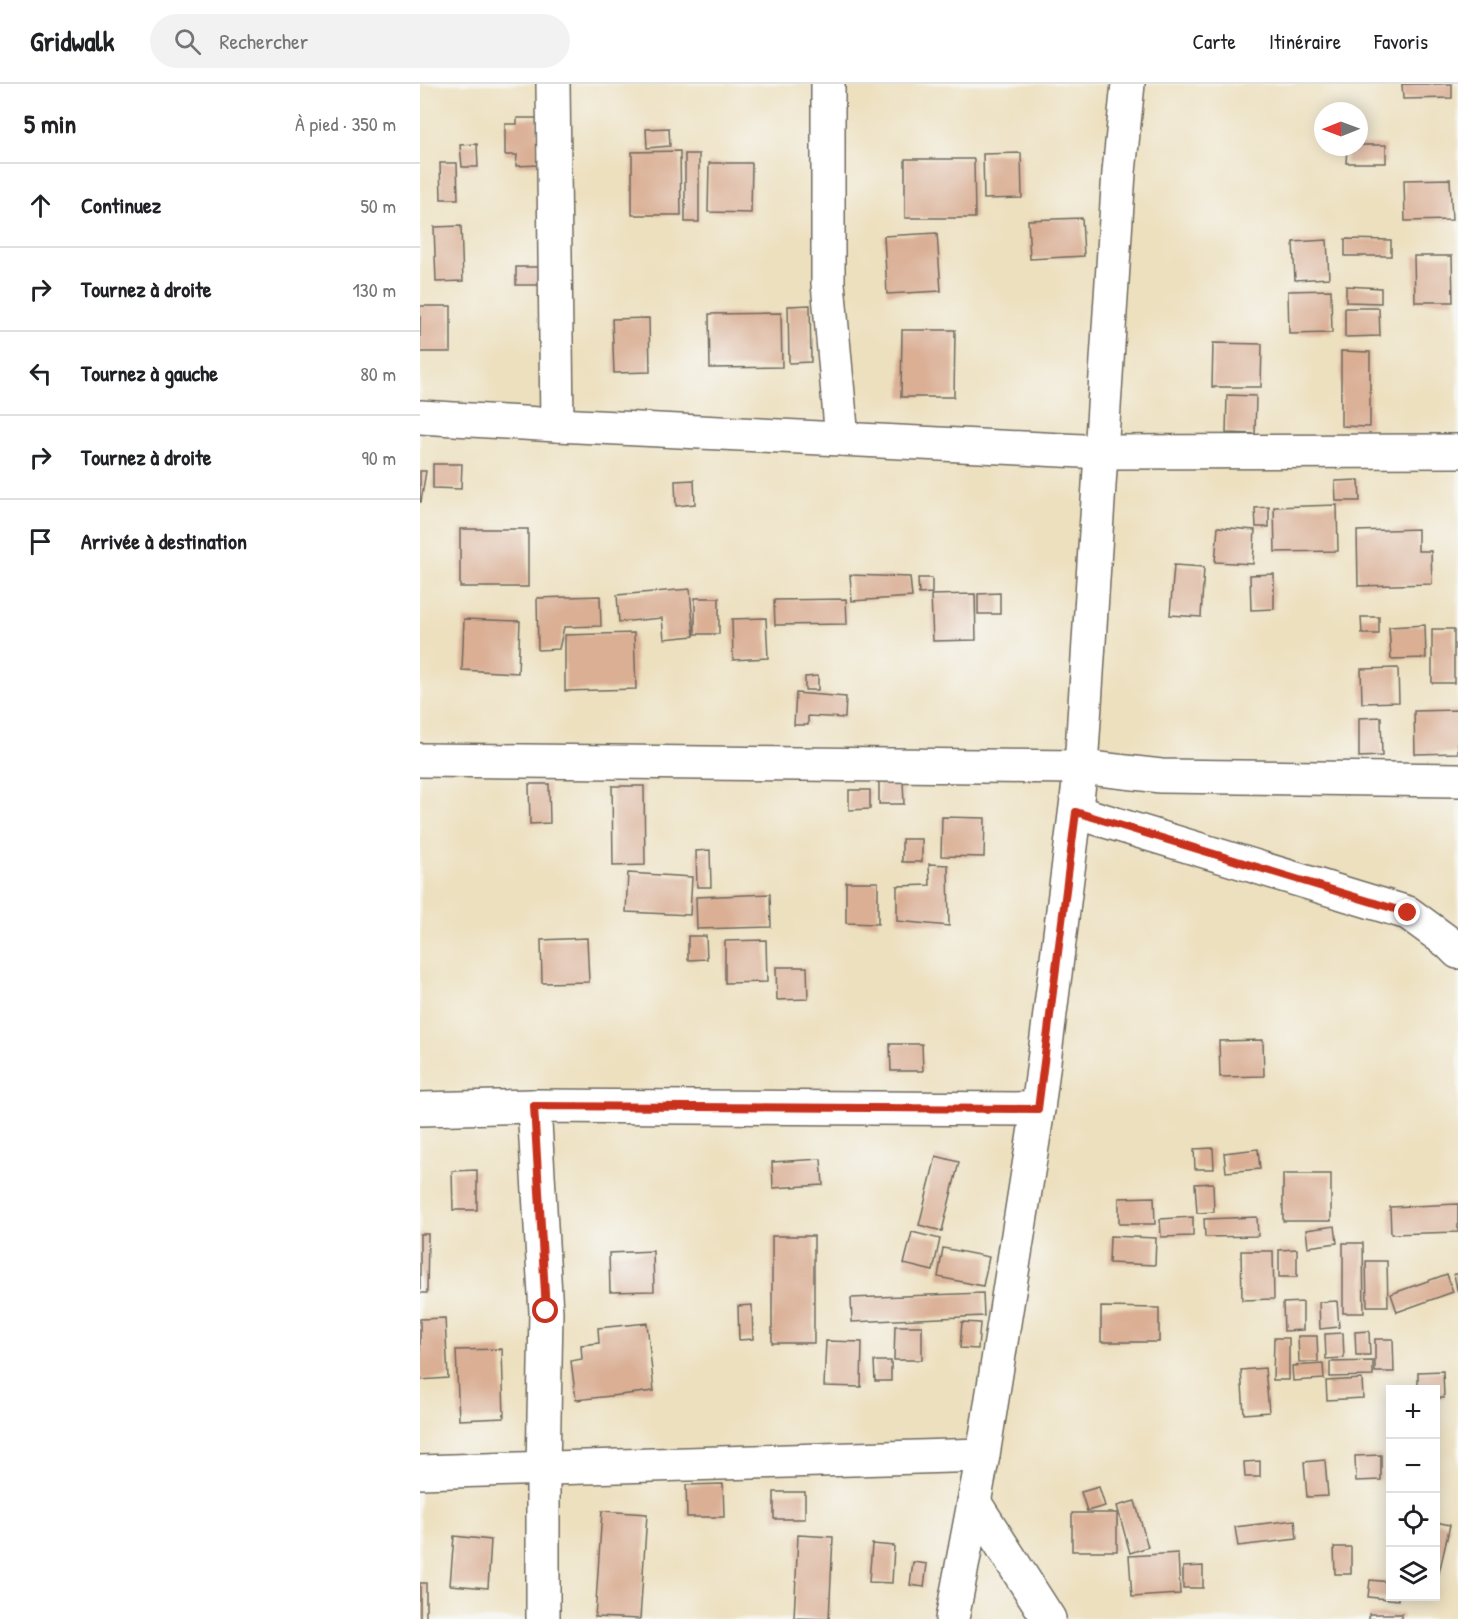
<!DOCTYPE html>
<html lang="fr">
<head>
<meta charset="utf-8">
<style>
  body { margin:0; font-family:"Patrick Hand",sans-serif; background:#f2f2f2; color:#202124 }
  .controls { position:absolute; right:18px; bottom:18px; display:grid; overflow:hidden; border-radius:0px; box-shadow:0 3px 15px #0003 }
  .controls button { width:54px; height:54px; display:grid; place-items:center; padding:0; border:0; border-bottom:2px solid #e0e0e0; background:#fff; color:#202124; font:30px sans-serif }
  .compass { position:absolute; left:894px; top:18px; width:54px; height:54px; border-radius:50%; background:#fff; box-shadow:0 3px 15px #0003; rotate:269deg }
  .stop { position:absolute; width:18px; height:18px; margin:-14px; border:4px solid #c8321e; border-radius:50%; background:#fff }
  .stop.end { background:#c8321e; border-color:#fff; box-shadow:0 2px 6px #0008 }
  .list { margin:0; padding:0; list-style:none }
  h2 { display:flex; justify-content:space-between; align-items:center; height:78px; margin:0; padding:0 24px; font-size:26px }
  h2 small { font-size:20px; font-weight:400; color:#757577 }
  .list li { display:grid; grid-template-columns:39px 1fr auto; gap:18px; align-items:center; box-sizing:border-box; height:84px; padding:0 24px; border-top:2px solid #e0e0e0 }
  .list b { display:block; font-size:22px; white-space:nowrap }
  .list em { font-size:20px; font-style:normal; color:#757577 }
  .icon { flex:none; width:33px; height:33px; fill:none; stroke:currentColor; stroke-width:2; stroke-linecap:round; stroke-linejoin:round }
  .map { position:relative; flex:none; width:1038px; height:1535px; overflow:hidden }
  header { display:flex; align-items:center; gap:36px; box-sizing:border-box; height:84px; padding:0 30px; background:#fff; border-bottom:2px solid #e0e0e0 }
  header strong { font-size:28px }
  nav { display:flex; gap:33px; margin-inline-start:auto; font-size:21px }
  .search { width:420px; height:54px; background:#f2f2f2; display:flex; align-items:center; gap:15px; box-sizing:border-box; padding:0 21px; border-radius:33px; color:#757577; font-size:22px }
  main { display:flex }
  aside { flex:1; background:#fff }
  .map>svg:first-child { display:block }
</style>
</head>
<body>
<header>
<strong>Gridwalk</strong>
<div class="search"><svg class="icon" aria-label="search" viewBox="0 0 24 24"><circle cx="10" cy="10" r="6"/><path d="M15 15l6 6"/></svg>Rechercher</div>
<nav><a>Carte</a><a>Itinéraire</a><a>Favoris</a></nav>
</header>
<main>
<aside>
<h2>5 min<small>À pied · 350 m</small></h2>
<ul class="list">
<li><svg class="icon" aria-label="ahead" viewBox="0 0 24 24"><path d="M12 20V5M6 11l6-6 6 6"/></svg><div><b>Continuez</b></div><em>50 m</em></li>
<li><svg class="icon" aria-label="right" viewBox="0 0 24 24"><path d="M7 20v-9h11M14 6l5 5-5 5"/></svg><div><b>Tournez à droite</b></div><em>130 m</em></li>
<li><svg class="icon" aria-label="left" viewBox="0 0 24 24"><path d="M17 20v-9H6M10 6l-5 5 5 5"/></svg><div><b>Tournez à gauche</b></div><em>80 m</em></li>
<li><svg class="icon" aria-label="right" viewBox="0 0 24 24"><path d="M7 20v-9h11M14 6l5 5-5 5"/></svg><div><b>Tournez à droite</b></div><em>90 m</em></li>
<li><svg class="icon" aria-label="arrive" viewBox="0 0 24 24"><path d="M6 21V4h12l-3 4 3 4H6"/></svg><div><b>Arrivée à destination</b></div></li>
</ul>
</aside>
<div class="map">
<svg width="1038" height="1535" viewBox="0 0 1038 1535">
  <rect width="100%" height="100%" fill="#f6f6f2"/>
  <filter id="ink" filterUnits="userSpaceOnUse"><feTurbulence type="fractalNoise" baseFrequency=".0167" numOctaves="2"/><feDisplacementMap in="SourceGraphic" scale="12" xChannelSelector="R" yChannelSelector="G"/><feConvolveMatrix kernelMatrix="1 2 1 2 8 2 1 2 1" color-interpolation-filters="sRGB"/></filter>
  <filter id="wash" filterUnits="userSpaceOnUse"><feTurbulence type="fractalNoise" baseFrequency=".008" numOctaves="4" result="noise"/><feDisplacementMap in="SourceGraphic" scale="24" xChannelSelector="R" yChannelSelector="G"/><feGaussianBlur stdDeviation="1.35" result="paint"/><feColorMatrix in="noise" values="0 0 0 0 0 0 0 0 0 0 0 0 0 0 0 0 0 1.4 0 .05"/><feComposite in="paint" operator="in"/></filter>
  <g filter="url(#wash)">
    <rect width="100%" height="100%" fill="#ede0bf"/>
    <g id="blocks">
      <g fill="#daaf94">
        <path d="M982,0h50v14l-49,1z"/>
        <path d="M97,34h20l1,47 -22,1 1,-11h-12v-31h12z"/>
        <path d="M249,44l1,18 -23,2 -1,-19z"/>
        <path d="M57,60l1,23h-16l-2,-22z"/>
        <path d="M939,61h27v18h-40l1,-16h12z"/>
        <path d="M260,67l1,64h-49v-63z"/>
        <path d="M601,69l1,45 -38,1 -1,-45z"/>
        <rect x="265" y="70" width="14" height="68"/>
        <path d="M485,75h69l1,59h-70z"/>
        <path d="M20,79h17l1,36h-17z"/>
        <path d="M289,79h43l-1,50 -43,-1z"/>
        <path d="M1030,95l2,41 -47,1 -1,-41z"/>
        <path d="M662,134l2,38 -54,3 -2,-39z"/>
        <path d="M41,142l2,55 -27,1 -2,-55z"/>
        <path d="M517,149l4,58 -54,3 -3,-58z"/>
        <path d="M925,155l46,1v16h-46z"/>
        <path d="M907,156l2,38 -34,2 -2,-38z"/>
        <path d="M994,172h38l1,46h-38z"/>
        <rect x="96" y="183" width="24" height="18"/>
        <path d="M926,202l35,2v15l-35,-1z"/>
        <path d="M911,206l1,43 -43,1 -1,-43z"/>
        <path d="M390,221l1,57 -22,1 -1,-57z"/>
        <rect x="0" y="222" width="31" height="46"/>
        <path d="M925,224h34l1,28 -35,1z"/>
        <path d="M361,229l1,54 -72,1 -1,-54z"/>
        <path d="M229,234l1,54 -36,1 -2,-54z"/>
        <path d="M482,246h53l-1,67h-53z"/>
        <path d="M793,259l49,1 -1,43h-49z"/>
        <path d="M921,267l29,1v75l-29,-1z"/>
        <path d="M807,311l29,1 -1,38 -29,-1z"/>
        <path d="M13,380h29l-1,25 -28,-1z"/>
        <path d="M0,387h6l-5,31h-1z"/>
        <path d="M274,396l1,24 -19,2 -1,-25z"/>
        <path d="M939,396l1,21h-24l-1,-20z"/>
        <path d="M917,421l1,46 -63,1 -1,-45z"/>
        <path d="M849,423v20h-13l-1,-19z"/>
        <path d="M798,443l37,3 -2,34 -38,-2z"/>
        <rect x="40" y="445" width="68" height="58"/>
        <path d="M998,445v22h13l1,33 -74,2 -1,-55z"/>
        <path d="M754,481l30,2 -3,50 -31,-2z"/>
        <path d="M854,490v35l-23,1 -1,-35z"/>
        <path d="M430,491l60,2 2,20 -60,4z"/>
        <path d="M498,494h14v15l-13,1z"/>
        <path d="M270,505l4,47 -30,3 -2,-21 -43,4 -2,-27z"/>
        <path d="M580,509v21h-22v-20z"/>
        <path d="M555,510l1,46 -43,1 -2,-46z"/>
        <path d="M180,512l1,30 -37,1 -5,22 -21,1 -1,-52z"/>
        <rect x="275" y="514" width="24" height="36"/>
        <path d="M426,515l1,25 -72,1 -1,-25z"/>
        <path d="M941,533h18v17h-17z"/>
        <path d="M346,534l2,40 -35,2 -1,-41z"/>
        <path d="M44,535l56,2 -2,52 -56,-3z"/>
        <path d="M1005,541l1,33 -35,1 -2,-32z"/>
        <rect x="1012" y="545" width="22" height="54"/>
        <path d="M214,549l2,56 -71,2v-56z"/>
        <path d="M978,584l1,34 -37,1 -1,-34z"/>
        <path d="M398,592v14h-13v-13z"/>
        <path d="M376,609l50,4 -1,21 -37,-2v9h-14z"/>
        <path d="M1038,626v43l-43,1 -1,-43z"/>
        <path d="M961,633l1,39 -23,1v-39z"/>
        <path d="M459,697h24l1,23h-25z"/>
        <path d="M109,700h20l1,39 -20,1z"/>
        <path d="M192,702h32l1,79 -32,1z"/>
        <path d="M429,706h21v19l-21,1z"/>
        <path d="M522,733l43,1 -1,39 -43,-1z"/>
        <rect x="482" y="755" width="20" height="23"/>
        <path d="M290,766l1,37h-14l-1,-36z"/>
        <path d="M509,780l19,1 1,61 -52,-5v-35l33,-1z"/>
        <path d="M208,789l64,4 -2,38 -64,-3z"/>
        <path d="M426,798h32v42l-32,-1z"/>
        <path d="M350,810l1,33 -74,2 -1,-32z"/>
        <path d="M268,852h18l1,23 -19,1z"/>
        <path d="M167,854l2,44 -47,1 -1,-43z"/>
        <path d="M346,856l1,42 -42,1v-42z"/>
        <path d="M356,883h31l1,32 -31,1z"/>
        <path d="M843,956l1,36 -44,1 -1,-36z"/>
        <path d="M470,960h32l1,27h-32z"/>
        <path d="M793,1064l1,21h-19l-1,-20z"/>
        <path d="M838,1065l2,20 -34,3 -2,-19z"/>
        <path d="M516,1072l23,6 -17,69 -23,-6z"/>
        <path d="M401,1075l2,26 -50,3 -1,-26z"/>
        <path d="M57,1086v40h-24l-1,-39z"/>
        <rect x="863" y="1090" width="48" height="47"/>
        <path d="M793,1099l1,29 -17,1 -2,-29z"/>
        <path d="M734,1113l1,27h-36v-26z"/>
        <path d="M1038,1120v28l-67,2 -1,-27z"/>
        <path d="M773,1133v19l-32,1 -1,-18z"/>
        <path d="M837,1133l1,19 -53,1 -1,-18z"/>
        <path d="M915,1142l2,17 -29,4 -2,-17z"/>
        <path d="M492,1148l28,7 -7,32 -29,-7z"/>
        <path d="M0,1150h8l-1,59h-7z"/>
        <rect x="352" y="1152" width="42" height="107"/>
        <path d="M690,1152l46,2 -1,27 -46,-2z"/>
        <path d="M923,1159h20l1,70h-21z"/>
        <path d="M523,1164l46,9 -6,29 -45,-9z"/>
        <path d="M877,1165v28h-18v-27z"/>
        <path d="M233,1167l1,40 -44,1 -1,-39z"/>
        <path d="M821,1167h32l1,48 -32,1z"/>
        <path d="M946,1177h21l1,45h-21z"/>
        <path d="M1027,1190l6,18 -56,20 -6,-18z"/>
        <path d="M1034,1190h4v15l-1,1z"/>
        <path d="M563,1209l1,23 -132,6 -1,-24z"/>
        <path d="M917,1217l2,26 -19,2 -1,-27z"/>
        <path d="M883,1218v28l-19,1 -1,-28z"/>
        <path d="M332,1221l1,34 -14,1 -1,-34z"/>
        <path d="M681,1223l58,1v34h-58z"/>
        <path d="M25,1234l3,60 -28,2v-61z"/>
        <path d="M542,1238l18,1 -2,26 -18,-1z"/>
        <path d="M227,1239l7,68 -78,9 -5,-39 11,-2 -1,-14 18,-2 -1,-15z"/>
        <path d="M475,1242h27v34h-28z"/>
        <path d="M949,1247l1,24h-14l-1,-23z"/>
        <path d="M923,1249l1,25 -18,1 -1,-25z"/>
        <path d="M878,1252h19l1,26h-19z"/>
        <path d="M854,1254h15v42h-16z"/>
        <path d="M955,1255h18l1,33h-19z"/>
        <path d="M406,1257l36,1 -1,45 -37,-1z"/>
        <path d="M82,1265l2,69 -45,2 -3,-70z"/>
        <path d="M454,1277h17v20h-16z"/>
        <path d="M953,1277v15l-43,1v-15z"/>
        <path d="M903,1280l1,15 -31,2 -1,-15z"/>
        <path d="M845,1284l4,44 -25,2 -3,-44z"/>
        <path d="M1023,1287l1,27h-8v-8h-18v-18z"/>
        <path d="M942,1295l1,19 -36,2 -1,-19z"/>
        <path d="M961,1371v25l-25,1 -1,-25z"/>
        <path d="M905,1376l3,36 -21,1 -3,-35z"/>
        <path d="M840,1377v16h-15l-1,-15z"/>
        <path d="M303,1400l1,33h-37l-1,-32z"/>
        <path d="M679,1403l6,19 -18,5 -6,-19z"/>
        <rect x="354" y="1408" width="31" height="27"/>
        <path d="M715,1417l13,46 -18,6 -13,-47z"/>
        <path d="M182,1427l45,3 -7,105 -45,-2z"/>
        <rect x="652" y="1429" width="45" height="38"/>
        <path d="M875,1436l2,19 -59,7 -3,-19z"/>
        <path d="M1016,1438l14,3 -11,48h-3z"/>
        <path d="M378,1451l35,2 -4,82 -35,-1z"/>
        <path d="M34,1452l37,4 -3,48 -38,-3z"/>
        <path d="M452,1460l22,2 -2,37 -23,-1z"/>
        <path d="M914,1463h17v27h-16z"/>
        <path d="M758,1469l2,41 -48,3 -3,-41z"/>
        <path d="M493,1478l14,2 -3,23 -14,-2z"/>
        <path d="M783,1482v22h-20v-21z"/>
        <path d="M950,1496l20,2v14h8v4l-30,-3z"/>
        <rect x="0" y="1499" width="6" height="36"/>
        <rect x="949" y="1530" width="33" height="5"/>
      </g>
    </g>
  </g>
  <g filter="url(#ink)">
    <use href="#blocks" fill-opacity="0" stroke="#6f6a5f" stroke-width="1.5"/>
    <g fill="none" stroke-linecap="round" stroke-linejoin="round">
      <defs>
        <g id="minor">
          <path d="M133,0l4,341"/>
          <path d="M408,0v199l14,156"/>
          <path d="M0,333l137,8 545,27 356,-1"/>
          <path d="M0,676l661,7 80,9 297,4"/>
          <path d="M656,728l332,101 41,30 9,9"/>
          <path d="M114,1022l12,206 -3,158v149"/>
          <path d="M0,1025l114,-3 504,3"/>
          <path d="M0,1388l563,-17"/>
          <path d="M554,1418l75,117"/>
          <path d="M532,1535l31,-164 55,-346 43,-342 38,-595 9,-88"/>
        </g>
      </defs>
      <use href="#minor" stroke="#6f6a5f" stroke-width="36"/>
      <use href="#minor" stroke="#fff" stroke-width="33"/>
    </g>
  </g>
  <g fill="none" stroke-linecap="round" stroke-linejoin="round" filter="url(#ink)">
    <path stroke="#c8321e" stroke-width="8" d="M126,1227l-12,-205 504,3 38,-297 332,101"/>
  </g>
</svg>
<div class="controls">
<button>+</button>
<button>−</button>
<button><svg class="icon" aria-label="locate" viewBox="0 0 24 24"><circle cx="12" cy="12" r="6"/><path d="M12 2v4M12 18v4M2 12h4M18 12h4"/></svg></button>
<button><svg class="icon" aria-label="layers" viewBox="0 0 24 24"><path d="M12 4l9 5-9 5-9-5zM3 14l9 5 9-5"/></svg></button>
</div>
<svg class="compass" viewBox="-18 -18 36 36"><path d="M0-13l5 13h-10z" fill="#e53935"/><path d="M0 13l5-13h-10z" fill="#757577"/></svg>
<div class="stop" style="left:126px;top:1227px"></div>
<div class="stop end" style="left:988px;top:829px"></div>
</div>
</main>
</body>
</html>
